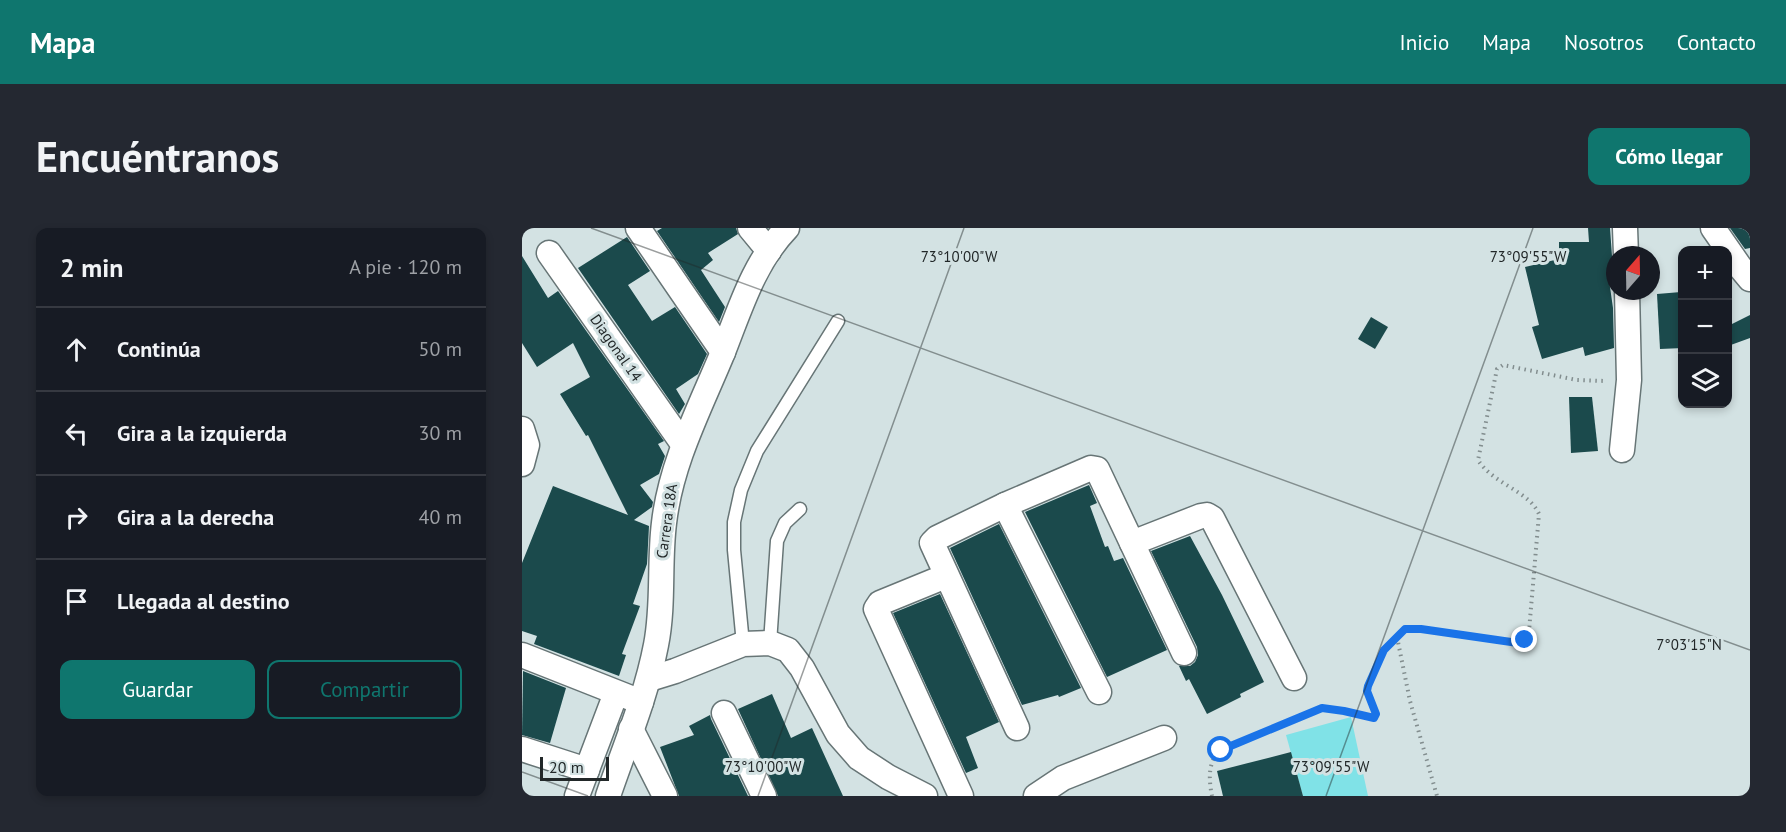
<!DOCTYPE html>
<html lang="es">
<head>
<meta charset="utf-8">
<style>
  body { margin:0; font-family:"PT Sans",sans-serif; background:#242831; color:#f1f3f6 }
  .controls { position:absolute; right:18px; top:18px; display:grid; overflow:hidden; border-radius:12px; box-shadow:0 3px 9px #0003 }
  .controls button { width:54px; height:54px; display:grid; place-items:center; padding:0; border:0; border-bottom:2px solid #363941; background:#171b24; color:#f1f3f6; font:30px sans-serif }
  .compass { position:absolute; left:1084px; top:18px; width:54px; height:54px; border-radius:50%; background:#171b24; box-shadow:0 3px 9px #0003; rotate:20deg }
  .scale { position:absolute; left:18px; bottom:15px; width:69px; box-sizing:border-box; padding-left:6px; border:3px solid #222829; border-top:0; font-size:16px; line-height:21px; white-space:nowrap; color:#222829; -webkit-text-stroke:4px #d3e2e3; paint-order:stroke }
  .stop { position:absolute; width:18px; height:18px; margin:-14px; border:4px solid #1a73e8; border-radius:50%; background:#fff }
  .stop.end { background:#1a73e8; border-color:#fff; box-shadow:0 2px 6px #0008 }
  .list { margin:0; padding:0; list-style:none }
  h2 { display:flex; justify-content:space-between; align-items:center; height:78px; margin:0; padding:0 24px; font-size:26px }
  h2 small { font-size:20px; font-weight:400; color:#9ea1a6 }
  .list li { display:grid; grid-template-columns:39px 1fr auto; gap:18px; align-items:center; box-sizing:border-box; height:84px; padding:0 24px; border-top:2px solid #363941 }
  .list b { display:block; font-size:22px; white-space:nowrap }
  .list em { font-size:20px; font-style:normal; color:#9ea1a6 }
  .actions { display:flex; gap:12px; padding:18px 24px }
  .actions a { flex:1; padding:14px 0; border:2px solid #0f766e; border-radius:12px; text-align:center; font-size:21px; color:#0f766e }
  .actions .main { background:#0f766e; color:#fff }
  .icon { flex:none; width:33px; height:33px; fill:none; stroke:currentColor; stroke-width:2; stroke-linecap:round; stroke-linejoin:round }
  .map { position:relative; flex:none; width:1228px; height:568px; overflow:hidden; border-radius:12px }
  header { display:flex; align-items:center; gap:36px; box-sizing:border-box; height:84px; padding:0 30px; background:#0f766e; color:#fff }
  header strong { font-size:28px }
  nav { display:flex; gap:33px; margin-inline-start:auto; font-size:21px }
  .intro { display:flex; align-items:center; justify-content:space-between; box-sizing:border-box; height:144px; padding:0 36px }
  h1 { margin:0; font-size:42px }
  .button { padding:15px 27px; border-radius:12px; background:#0f766e; color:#fff; font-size:21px; font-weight:700 }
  main { display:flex; gap:36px; padding:0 36px }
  aside { flex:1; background:#171b24; border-radius:12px; box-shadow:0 3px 9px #0003 }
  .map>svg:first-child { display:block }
</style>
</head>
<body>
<header>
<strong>Mapa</strong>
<nav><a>Inicio</a><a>Mapa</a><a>Nosotros</a><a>Contacto</a></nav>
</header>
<div class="intro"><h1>Encuéntranos</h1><a class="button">Cómo llegar</a></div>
<main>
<aside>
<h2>2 min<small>A pie · 120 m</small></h2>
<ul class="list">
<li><svg class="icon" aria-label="ahead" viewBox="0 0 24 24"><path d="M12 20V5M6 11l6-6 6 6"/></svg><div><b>Continúa</b></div><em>50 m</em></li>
<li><svg class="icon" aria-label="left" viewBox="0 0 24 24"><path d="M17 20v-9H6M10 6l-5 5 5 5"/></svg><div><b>Gira a la izquierda</b></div><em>30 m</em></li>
<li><svg class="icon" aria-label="right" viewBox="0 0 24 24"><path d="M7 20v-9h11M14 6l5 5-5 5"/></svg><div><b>Gira a la derecha</b></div><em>40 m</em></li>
<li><svg class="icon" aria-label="arrive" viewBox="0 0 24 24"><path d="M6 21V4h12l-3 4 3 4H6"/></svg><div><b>Llegada al destino</b></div></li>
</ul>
<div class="actions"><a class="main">Guardar</a><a>Compartir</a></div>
</aside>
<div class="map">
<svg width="1228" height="568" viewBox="0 0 1228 568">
  <rect width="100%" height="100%" fill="#d3e2e3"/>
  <path fill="#80e2e7" d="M829,489l17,79h-65l-17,-61z"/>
  <g fill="#1b4a4c">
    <path d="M140,0h74l2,6 -30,19 5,7 -12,10 24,37 -6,15 -62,-91z"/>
    <path d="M1066,0h22l2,28 3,8v15l-6,1 4,28 1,40 -29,8 -2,-9 -41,12 -10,-32 7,-2 -14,-58 34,-8v-17h30z"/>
    <path d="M1208,0h20v20l-5,1z"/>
    <path d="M105,9l23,34 -22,14 24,36 23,-14 32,47 -9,20 -22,15 9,15 -6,10 -101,-146z"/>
    <path d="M0,28l26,42 10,-7 106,150 -6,3 7,12 -6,18 -19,11 13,17 -1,5 -18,13 15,6 -2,38 -14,40 7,2 -18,48 4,1 -7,21 -85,-32 3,-8 -15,-5v-68l31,-77 75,29 -40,-80 -2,1 -26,-42 30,-17 -17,-34 -36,24 -15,-24z"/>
    <path d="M1159,64l2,56 -23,1 -3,-55z"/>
    <path d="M1228,87v23l-22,8v-20z"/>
    <path d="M849,89l17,10 -13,22 -17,-10z"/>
    <path d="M1047,169h23l6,54 -27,2z"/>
    <path d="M567,257l8,18 -7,3 15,41 3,-1 6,15 9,-3 44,92 -60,27 -82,-165z"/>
    <path d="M477,296l82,164 -22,9 -1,-2 -36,10 -72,-157z"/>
    <path d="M668,308l32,59 42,87 -24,12 1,3 -34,17 -18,-35 -3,2 -7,-15h11l5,-4 3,-7 -1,-8 -46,-96z"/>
    <path d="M418,366l59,128 -33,15 12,31 -12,5 -73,-160z"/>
    <path d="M1,443l43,17 -16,55 -28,-8z"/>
    <path d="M250,466l19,44 21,-10 31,68h-65l-40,-87z"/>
    <path d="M188,487l1,4 37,77h-69l-19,-49 34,-12 -5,-9z"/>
    <path d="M769,524l12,44h-80l-6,-25z"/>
  </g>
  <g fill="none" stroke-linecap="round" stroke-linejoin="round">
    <defs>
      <g id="service">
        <path d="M248,415l7,-102 8,-18 15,-14"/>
        <path d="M221,416l-9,-94v-28l7,-32 16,-39 81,-130"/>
      </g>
      <g id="minor">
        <path d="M116,0l85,124"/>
        <path d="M228,0l19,23"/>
        <path d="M1103,0l1,27"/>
        <path d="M1191,0l27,39 10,12"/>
        <path d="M27,25l134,191"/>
        <path d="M0,201l5,16 -5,19"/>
        <path d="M1100,222l7,-70 -2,-89"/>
        <path d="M483,277l94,187"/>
        <path d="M610,315l69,-27 6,-1 5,3 82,160"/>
        <path d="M424,348l-66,27 -4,6 85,187"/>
        <path d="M0,427l119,47"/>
        <path d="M127,451l26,-8 68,-27 27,-1 18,7 14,18 36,66 21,24 29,19 37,19"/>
        <path d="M202,485l40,83"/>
        <path d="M495,500l-85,-185 5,-5 68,-33 86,-37 6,1 87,184"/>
        <path d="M109,501l34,67"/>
        <path d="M0,521l65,21"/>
        <path d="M55,568l39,-103"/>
        <path d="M86,568c17,-50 38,-99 48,-151 8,-40 3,-82 8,-122 7,-61 36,-115 59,-171 17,-43 31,-90 64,-124"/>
        <path d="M514,568l27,-18 101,-40"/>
      </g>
    </defs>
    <use href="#service" stroke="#677576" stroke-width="15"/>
    <use href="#minor" stroke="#677576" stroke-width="27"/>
    <g stroke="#828d8e" stroke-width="4" stroke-dasharray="1.5 4.5" stroke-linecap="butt">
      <path d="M875,409l13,64 27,95"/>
      <path d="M690,568c-3,-15 -5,-35 9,-46l101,-42 22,3 29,7 3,-4 -9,-23 1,-5 16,-36 21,-21h16l97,14 7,-3 4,-9 10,-117c-10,-23 -46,-30 -61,-54l19,-91 6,-4 74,15 28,1"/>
    </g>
    <use href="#service" stroke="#fff" stroke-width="12"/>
    <use href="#minor" stroke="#fff" stroke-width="24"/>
  </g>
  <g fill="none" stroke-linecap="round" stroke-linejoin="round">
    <path stroke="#1a73e8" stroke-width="8" d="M699,522l101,-42 22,3 30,7 2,-4 -9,-23 1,-5 16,-36 21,-21h16l97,14 7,-3"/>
  </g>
  <path fill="none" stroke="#222829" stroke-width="1.5" stroke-opacity="0.45" d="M69,0l1159,422M0,544l66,24M236,568l206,-568M804,568l207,-568"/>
  <g text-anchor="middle" stroke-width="6" stroke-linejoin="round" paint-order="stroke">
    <g font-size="15" fill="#222829" stroke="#d3e2e3">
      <text transform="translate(94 120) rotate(55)" y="5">Diagonal 14</text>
      <text transform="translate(145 293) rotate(-82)" y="5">Carrera 18A</text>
    </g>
  </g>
  <g font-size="15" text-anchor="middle" fill="#222829" stroke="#d3e2e3" stroke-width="6" stroke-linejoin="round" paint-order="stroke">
    <text x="1006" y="34">73°09'55"W</text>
    <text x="437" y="34">73°10'00"W</text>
    <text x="1167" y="422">7°03'15"N</text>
    <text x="241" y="544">73°10'00"W</text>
    <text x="809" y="544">73°09'55"W</text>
  </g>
</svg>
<div class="controls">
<button>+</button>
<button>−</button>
<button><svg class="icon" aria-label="layers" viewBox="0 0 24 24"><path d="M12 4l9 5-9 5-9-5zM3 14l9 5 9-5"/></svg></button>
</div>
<svg class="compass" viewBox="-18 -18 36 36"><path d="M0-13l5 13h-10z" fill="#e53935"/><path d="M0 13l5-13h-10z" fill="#9ea1a6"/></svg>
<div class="scale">20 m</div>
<div class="stop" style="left:699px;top:522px"></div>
<div class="stop end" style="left:1003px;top:412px"></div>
</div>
</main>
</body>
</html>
